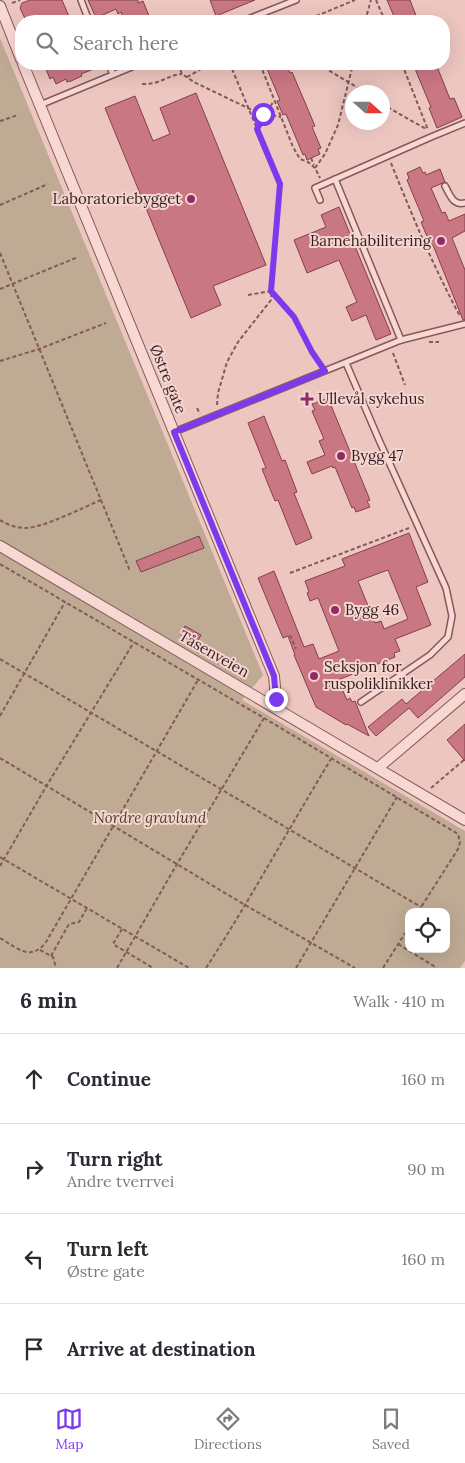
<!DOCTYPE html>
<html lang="en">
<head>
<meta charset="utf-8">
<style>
  body { margin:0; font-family:Lora,serif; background:#f2f2f3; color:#2b2b33 }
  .controls { position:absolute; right:15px; bottom:15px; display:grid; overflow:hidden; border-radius:10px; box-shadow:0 5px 20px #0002 }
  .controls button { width:45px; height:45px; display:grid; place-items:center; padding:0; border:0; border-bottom:1px solid #e1e1e2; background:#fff; color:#2b2b33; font:25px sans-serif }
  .compass { position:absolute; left:345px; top:85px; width:45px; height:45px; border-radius:50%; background:#fff; box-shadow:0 5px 20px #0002; rotate:111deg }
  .stop { position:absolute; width:15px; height:15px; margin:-11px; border:4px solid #7c3aed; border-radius:50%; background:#fff }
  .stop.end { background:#7c3aed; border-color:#fff; box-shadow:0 1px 5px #0008 }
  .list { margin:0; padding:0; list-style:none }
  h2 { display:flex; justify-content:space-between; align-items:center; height:65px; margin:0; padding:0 20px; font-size:21px }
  h2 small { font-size:16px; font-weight:400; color:#7c7c81 }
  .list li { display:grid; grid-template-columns:32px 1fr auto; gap:15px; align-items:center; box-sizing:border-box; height:90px; padding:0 20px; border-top:1px solid #e1e1e2 }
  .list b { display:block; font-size:19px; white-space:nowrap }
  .list p { margin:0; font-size:16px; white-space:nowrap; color:#7c7c81 }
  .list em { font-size:16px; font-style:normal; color:#7c7c81 }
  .icon { flex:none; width:28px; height:28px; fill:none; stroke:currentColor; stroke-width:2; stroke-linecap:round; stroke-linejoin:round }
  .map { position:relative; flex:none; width:465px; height:968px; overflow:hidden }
  .search { position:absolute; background:#fff; box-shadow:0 5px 20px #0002; left:15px; right:15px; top:15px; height:55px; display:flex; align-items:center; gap:12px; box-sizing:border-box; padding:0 18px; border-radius:20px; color:#7c7c81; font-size:19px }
  .sheet { height:425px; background:#fff }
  nav { display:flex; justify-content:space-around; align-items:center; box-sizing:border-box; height:70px; border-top:1px solid #e1e1e2; background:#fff; font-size:14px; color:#7c7c81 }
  nav a { display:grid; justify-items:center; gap:2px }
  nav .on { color:#7c3aed }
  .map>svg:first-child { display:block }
</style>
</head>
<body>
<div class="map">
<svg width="465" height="968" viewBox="0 0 465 968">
  <rect width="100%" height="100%" fill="#edc6c0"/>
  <path fill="#bfab94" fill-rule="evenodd" d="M0,38l263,637 -21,25 223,131v130l-5,7h-460zM409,912h37v37h-37z"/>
  <g fill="#ca7784" stroke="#843f4c" fill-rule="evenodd">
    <path d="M30,0h32l9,21h-45l-6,-13 2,-5z"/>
    <path d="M88,0h50v3l5,-2 8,20h-27l-3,-9 -3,2 -2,-5 -20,9z"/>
    <path d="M210,0h45l-39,16z"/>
    <path d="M387,0h23l8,21h-22z"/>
    <path d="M44,64h60v1l-23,9 1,2 -11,5 -4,1 -1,-3 -10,5 -3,-7 -3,2z"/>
    <path d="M265,64h21l4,9 2,-1 23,54 -3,1 9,21 -3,1 2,5 -13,6 -2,-6 -2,1 -17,-41 -3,1 -6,-14 3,-1z"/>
    <path d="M413,64h23l14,35 4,-1 8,19 -25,11 -8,-20 2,-1z"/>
    <path d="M196,93l70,172 -53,21 8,19 -30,13 -86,-210 30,-12 18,45 17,-7 -10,-26z"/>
    <path d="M420,167l3,6 2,-1 1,3 14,-6 5,13 -14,6 11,25 3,-1 4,9 16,-7v17l-13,7 13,32v50h-2l-30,-75 -2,1 -10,-24 3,-1 -17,-41 2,-2 -2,-5z"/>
    <path d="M339,207l52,127 -15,6 -10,-25 -14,6 -6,-14 11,-5 -18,-42 -32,13 -13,-33 32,-13 -5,-12z"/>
    <path d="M326,399l2,5 2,-1 40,97 -3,1 3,6 -14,5 -2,-5 -2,1 -17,-41 -2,1 -1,-2 -20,8 -5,-12 18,-7 -6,-14 5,-2 -12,-28 3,-1 -3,-6z"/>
    <path d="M264,416l18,45 3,-1 12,32 -3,1 18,45 -16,7 -18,-45 -3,1 -13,-32 4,-1 -18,-45z"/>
    <path d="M409,533l19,49 -12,5 15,38 -36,14 5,12 -6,2 1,4 -57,23 9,20 3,-2 2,4 3,-1 14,35 -22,-12 -1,1 -30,-18 -22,-52h1l-7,-19 -5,2 -25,-60 16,-7 30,76 9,-3 6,15 20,-8 -21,-53 -8,3 -3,-8 2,-1 -4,-11 40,-15 -3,-7zM388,570l20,49 -24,10 -3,-8 -6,2 -17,-42z"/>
    <path d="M199,536l5,12 -63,24 -5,-11z"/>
    <path d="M185,626l16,9 -5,9 -16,-10z"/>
    <path d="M465,654v23l-47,41 -9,-10 -33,28 -8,-9 34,-28 4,5z"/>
    <path d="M465,724v37l-18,-21z"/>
  </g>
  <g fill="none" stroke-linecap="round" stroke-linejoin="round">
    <defs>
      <g id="service">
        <path d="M81,0l8,21"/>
        <path d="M243,21l53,-21"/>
        <path d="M108,64l5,10"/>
        <path d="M40,105l99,-41"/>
        <path d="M335,179l66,161"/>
        <path d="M445,186c5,9 8,20 20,17"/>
        <path d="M320,200l-5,-12 116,-51 34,-14"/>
        <path d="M346,363l33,77 67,148 6,28 -4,21 -18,18 -69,47"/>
        <path d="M174,432l227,-92 64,-16"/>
      </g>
      <g id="minor">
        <path d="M0,6l21,53"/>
        <path d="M23,64l251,612 2,23 -3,7"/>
        <path d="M0,546l465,274"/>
        <path d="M378,768l87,-74"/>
      </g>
    </defs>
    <use href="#service" stroke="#85595b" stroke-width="8"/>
    <use href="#minor" stroke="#85595b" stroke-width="12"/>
    <g stroke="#85595b" stroke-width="2" stroke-dasharray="4 2.5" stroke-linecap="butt">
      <path d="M376,0l9,21"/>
      <path d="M12,3l8,-3"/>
      <path d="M304,21l51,-21"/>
      <path d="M365,21l6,-21"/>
      <path d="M178,64l4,10 12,8 60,29 27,6"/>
      <path d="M260,64l33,83 7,12 8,3 7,6 5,10"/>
      <path d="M318,64l47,28"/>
      <path d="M402,64l26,66"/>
      <path d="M187,77l23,-13"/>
      <path d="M142,84c18,1 25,-9 40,-10"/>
      <path d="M382,104l44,25"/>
      <path d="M0,121l18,-6"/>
      <path d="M258,129l7,-15 9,-13"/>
      <path d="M311,158l3,7"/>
      <path d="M391,163c21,52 42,103 69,153"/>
      <path d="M315,168l10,-14 13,-29 15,-61"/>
      <path d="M0,205l48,-21"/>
      <path d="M0,253l130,318"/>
      <path d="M0,289l78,-32"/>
      <path d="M248,295l23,-4 23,26 25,46"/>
      <path d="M429,342h10"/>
      <path d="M393,353l12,32"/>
      <path d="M0,361l39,-12 67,-26"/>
      <path d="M217,405l1,-12 9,-31 11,-20 33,-42 9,-116 -50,-120"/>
      <path d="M197,408l3,6"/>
      <path d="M0,520c8,5 16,8 26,8 19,-1 56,-20 75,-28"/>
      <path d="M0,564l264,154 194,116 2,8 -2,7 -40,63"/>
      <path d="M290,573l119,-45"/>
      <path d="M290,635l6,14"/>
      <path d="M0,659l421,248"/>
      <path d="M0,716l65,-114"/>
      <path d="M0,758l245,147 110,63"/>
      <path d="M431,788l34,-29"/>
      <path d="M0,857l189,111"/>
      <path d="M0,866l47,-81 87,-143"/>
      <path d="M122,929l-9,15 40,24"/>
      <path d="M0,938c17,10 31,24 46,4l152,-262"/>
      <path d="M398,944l39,24"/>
      <path d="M40,950l13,7 3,11"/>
      <path d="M51,956l18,-32 10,-2 8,-14"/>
      <path d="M117,968l60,-104 87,-146"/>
      <path d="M206,968c44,-68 83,-140 125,-209"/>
      <path d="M296,968l101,-171"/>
      <path d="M383,968l26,-41"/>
    </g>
    <use href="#service" stroke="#f8d8d3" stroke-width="5"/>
    <use href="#minor" stroke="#f8d8d3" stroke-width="10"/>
  </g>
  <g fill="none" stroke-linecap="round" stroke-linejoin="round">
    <path stroke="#7c3aed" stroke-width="6" d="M263,114h2l-8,15 23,55 -9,107 23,26 18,35 13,19 -151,61 100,244 2,23"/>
  </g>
  <g fill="#932a68" stroke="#f4d5d0" stroke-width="2">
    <circle cx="191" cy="199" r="5"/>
    <circle cx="441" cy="241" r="5"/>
    <path d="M304.5 391.5h5v5h5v5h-5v5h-5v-5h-5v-5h5z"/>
    <circle cx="341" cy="456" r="5"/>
    <circle cx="335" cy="610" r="5"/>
    <circle cx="314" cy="676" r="5"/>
  </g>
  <g text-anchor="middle" stroke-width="4" stroke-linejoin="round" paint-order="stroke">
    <g font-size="15" fill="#351d1f" stroke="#f4d5d0" text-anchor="start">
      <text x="181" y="204" text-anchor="end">Laboratoriebygget</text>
      <text x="431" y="246" text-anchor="end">Barnehabilitering</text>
      <text x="318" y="404">Ullevål sykehus</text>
      <text x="351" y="461">Bygg 47</text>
      <text x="345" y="615">Bygg 46</text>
      <text x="324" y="672">Seksjon for<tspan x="324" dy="17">ruspoliklinikker</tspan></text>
    </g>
    <g font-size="15" fill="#351d1f" stroke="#f4d5d0">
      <text transform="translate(168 379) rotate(68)" y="5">Østre gate</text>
      <text transform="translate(214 654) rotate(30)" y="5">Tåsenveien</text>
    </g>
    <g font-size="15" font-style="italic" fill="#514224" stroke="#f4d5d0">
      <text x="150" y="823">Nordre gravlund</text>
    </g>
  </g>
</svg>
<div class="controls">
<button><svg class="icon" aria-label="locate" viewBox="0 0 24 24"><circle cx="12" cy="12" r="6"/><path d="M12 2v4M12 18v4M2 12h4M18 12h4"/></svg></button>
</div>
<svg class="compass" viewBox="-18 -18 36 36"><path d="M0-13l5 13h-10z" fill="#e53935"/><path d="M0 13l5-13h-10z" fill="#7c7c81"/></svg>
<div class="stop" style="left:263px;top:114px"></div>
<div class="stop end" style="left:276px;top:699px"></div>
<div class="search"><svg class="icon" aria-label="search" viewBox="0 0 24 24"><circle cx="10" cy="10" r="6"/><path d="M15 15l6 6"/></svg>Search here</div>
</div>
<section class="sheet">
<h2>6 min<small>Walk · 410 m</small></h2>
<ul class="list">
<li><svg class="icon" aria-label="ahead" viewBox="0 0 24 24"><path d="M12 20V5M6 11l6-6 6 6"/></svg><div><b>Continue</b></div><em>160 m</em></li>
<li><svg class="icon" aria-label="right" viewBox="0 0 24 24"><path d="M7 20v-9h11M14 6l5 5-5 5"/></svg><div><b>Turn right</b><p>Andre tverrvei</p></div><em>90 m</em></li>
<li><svg class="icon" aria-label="left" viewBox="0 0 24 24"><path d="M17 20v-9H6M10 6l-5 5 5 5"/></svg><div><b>Turn left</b><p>Østre gate</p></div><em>160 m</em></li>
<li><svg class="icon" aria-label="arrive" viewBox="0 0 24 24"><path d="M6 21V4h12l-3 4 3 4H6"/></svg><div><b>Arrive at destination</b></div></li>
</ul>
</section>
<nav>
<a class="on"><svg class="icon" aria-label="map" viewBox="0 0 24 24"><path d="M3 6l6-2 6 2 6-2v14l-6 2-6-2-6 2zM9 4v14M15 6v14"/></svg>Map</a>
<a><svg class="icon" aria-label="directions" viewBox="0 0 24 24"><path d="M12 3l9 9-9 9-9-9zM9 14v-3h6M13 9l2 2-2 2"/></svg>Directions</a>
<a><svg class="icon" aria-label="saved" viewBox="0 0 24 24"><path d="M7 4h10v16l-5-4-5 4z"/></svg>Saved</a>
</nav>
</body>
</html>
